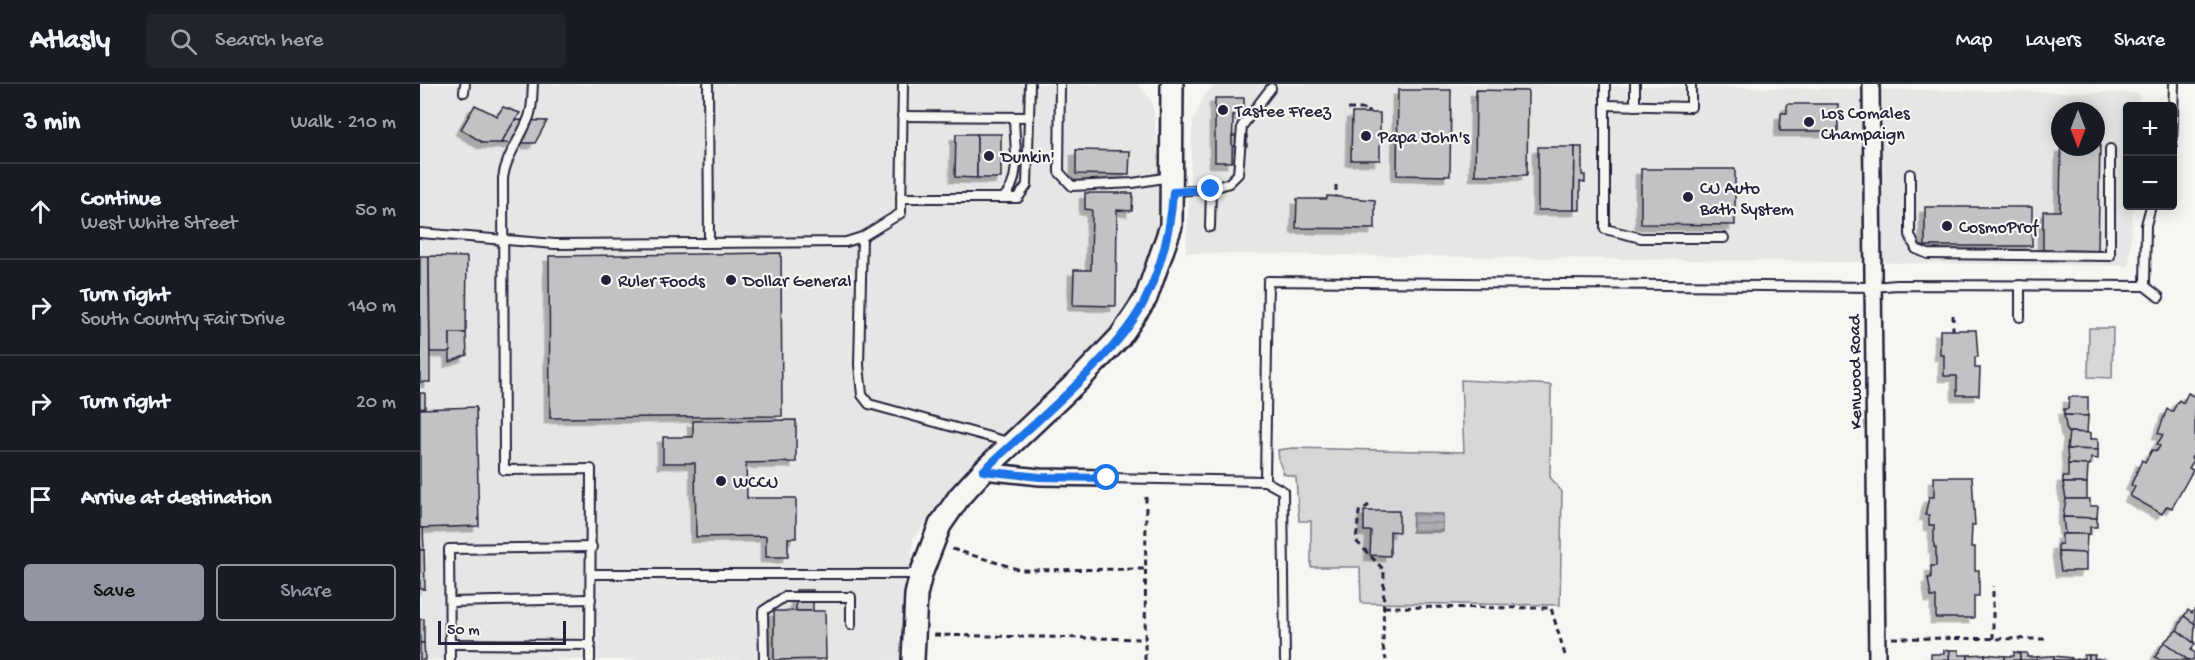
<!DOCTYPE html>
<html lang="en">
<head>
<meta charset="utf-8">
<style>
  body { margin:0; font-family:"Gochi Hand",sans-serif; background:#20242c; color:#f1f3f6 }
  .controls { position:absolute; right:18px; top:18px; display:grid; overflow:hidden; border-radius:6px; box-shadow:0 3px 15px #0003 }
  .controls button { width:54px; height:54px; display:grid; place-items:center; padding:0; border:0; border-bottom:2px solid #363941; background:#171b24; color:#f1f3f6; font:30px sans-serif }
  .compass { position:absolute; left:1631px; top:18px; width:54px; height:54px; border-radius:50%; background:#171b24; box-shadow:0 3px 15px #0003; rotate:180deg }
  .scale { position:absolute; left:18px; bottom:15px; width:128px; box-sizing:border-box; padding-left:6px; border:3px solid #22223b; border-top:0; font-size:16px; line-height:21px; white-space:nowrap; color:#22223b; -webkit-text-stroke:4px #f6f6f2; paint-order:stroke }
  .stop { position:absolute; width:18px; height:18px; margin:-14px; border:4px solid #1a73e8; border-radius:50%; background:#fff }
  .stop.end { background:#1a73e8; border-color:#fff; box-shadow:0 2px 6px #0008 }
  .list { margin:0; padding:0; list-style:none }
  h2 { display:flex; justify-content:space-between; align-items:center; height:78px; margin:0; padding:0 24px; font-size:26px }
  h2 small { font-size:20px; font-weight:400; color:#9ea1a6 }
  .list li { display:grid; grid-template-columns:39px 1fr auto; gap:18px; align-items:center; box-sizing:border-box; height:96px; padding:0 24px; border-top:2px solid #363941 }
  .list b { display:block; font-size:22px; white-space:nowrap }
  .list p { margin:0; font-size:20px; white-space:nowrap; color:#9ea1a6 }
  .list em { font-size:20px; font-style:normal; color:#9ea1a6 }
  .actions { display:flex; gap:12px; padding:18px 24px }
  .actions a { flex:1; padding:14px 0; border:2px solid #9495a2; border-radius:6px; text-align:center; font-size:21px; color:#9495a2 }
  .actions .main { background:#9495a2; color:#111 }
  .icon { flex:none; width:33px; height:33px; fill:none; stroke:currentColor; stroke-width:2; stroke-linecap:round; stroke-linejoin:round }
  .map { position:relative; flex:none; width:1775px; height:576px; overflow:hidden }
  header { display:flex; align-items:center; gap:36px; box-sizing:border-box; height:84px; padding:0 30px; background:#171b24; border-bottom:2px solid #363941 }
  header strong { font-size:28px }
  nav { display:flex; gap:33px; margin-inline-start:auto; font-size:21px }
  .search { width:420px; height:54px; background:#20242c; display:flex; align-items:center; gap:15px; box-sizing:border-box; padding:0 21px; border-radius:6px; color:#9ea1a6; font-size:22px }
  main { display:flex }
  aside { flex:1; background:#171b24 }
  .map>svg:first-child { display:block }
</style>
</head>
<body>
<header>
<strong>Atlasly</strong>
<div class="search"><svg class="icon" aria-label="search" viewBox="0 0 24 24"><circle cx="10" cy="10" r="6"/><path d="M15 15l6 6"/></svg>Search here</div>
<nav><a>Map</a><a>Layers</a><a>Share</a></nav>
</header>
<main>
<aside>
<h2>3 min<small>Walk · 210 m</small></h2>
<ul class="list">
<li><svg class="icon" aria-label="ahead" viewBox="0 0 24 24"><path d="M12 20V5M6 11l6-6 6 6"/></svg><div><b>Continue</b><p>West White Street</p></div><em>50 m</em></li>
<li><svg class="icon" aria-label="right" viewBox="0 0 24 24"><path d="M7 20v-9h11M14 6l5 5-5 5"/></svg><div><b>Turn right</b><p>South Country Fair Drive</p></div><em>140 m</em></li>
<li><svg class="icon" aria-label="right" viewBox="0 0 24 24"><path d="M7 20v-9h11M14 6l5 5-5 5"/></svg><div><b>Turn right</b></div><em>20 m</em></li>
<li><svg class="icon" aria-label="arrive" viewBox="0 0 24 24"><path d="M6 21V4h12l-3 4 3 4H6"/></svg><div><b>Arrive at destination</b></div></li>
</ul>
<div class="actions"><a class="main">Save</a><a>Share</a></div>
</aside>
<div class="map">
<svg width="1775" height="576" viewBox="0 0 1775 576">
  <defs>
    <pattern id="water-rules" width="6" height="5" patternUnits="userSpaceOnUse" patternTransform="scale(1.5)"><rect width="6" height="5" fill="#adadb3"/><path d="M0 2.5h6" fill="none" stroke="#8c8c93"/></pattern>
    <filter id="shadow"><feDropShadow dx="-5.5" dy="5.5" stdDeviation="0" flood-color="#0004"/></filter>
  </defs>
  <rect width="100%" height="100%" fill="#f6f6f2"/>
  <filter id="ink" filterUnits="userSpaceOnUse"><feTurbulence type="fractalNoise" baseFrequency=".0167" numOctaves="2"/><feDisplacementMap in="SourceGraphic" scale="12" xChannelSelector="R" yChannelSelector="G"/><feConvolveMatrix kernelMatrix="1 2 1 2 8 2 1 2 1" color-interpolation-filters="sRGB"/></filter>
  <g filter="url(#ink)">
    <g fill="#e6e6e4" fill-rule="evenodd">
      <path d="M0,0h717l6,6 8,10 3,13 9,93 -8,49 -25,55 -41,48 -103,97 -73,83 -4,122h-489z"/>
      <path d="M798,0h273l648,9 -1,13h-10v100h5l-4,60 -943,-13 7,-132 13,-28zM1640,27h36v36h-36z"/>
    </g>
    <g fill="#d7d7d7" stroke="#7c7c89" stroke-width="1.5">
      <path d="M1669,244h24l-1,50 -24,-1z"/>
      <path d="M1041,296l90,5 -1,92 12,15 -2,113 -199,-2 -1,-36h-49v-46h-12l-3,-44 -12,-3 -5,-13 -1,-11 15,-2 171,4z"/>
    </g>
    <path fill="url(#water-rules)" stroke="#757583" stroke-width="1.5" d="M993,429l30,1v18h-31z"/>
    <g fill="#c2c2c4" stroke="#22223b" stroke-width="1.5" filter="url(#shadow)">
      <path d="M978,6h53l-1,86 -53,-1z"/>
      <path d="M1056,6l52,1 -1,84h-52z"/>
      <path d="M795,14h29v17h-11l-1,47h-17z"/>
      <path d="M1367,20h51v27h-58l1,-18h6z"/>
      <path d="M55,21l22,11 6,-9 17,6 -19,30h-18l-22,-14z"/>
      <path d="M932,29h28v47h-29z"/>
      <path d="M95,36l32,1 -12,22h-34z"/>
      <path d="M536,50h21v44l-22,-1z"/>
      <rect x="557" y="50" width="24" height="44"/>
      <rect x="812" y="52" width="15" height="10"/>
      <path d="M1676,59h4l-2,108 -55,-1v-39h17l1,-64h35z"/>
      <path d="M1118,63h37l-1,63h-36z"/>
      <path d="M1155,63h7v28h3v8l-5,-1v28h-6z"/>
      <path d="M656,66l54,1 -1,24 -53,-1z"/>
      <path d="M1221,85h94v56l-94,-1z"/>
      <path d="M665,109h48l-1,18 -15,-1 -1,96 -43,-1 1,-35h17l1,-60 -7,-1z"/>
      <path d="M907,112l48,4v29l-79,-1 1,-29h30z"/>
      <rect x="1505" y="123" width="107" height="39"/>
      <path d="M361,169l1,163 -232,2 -1,-162z"/>
      <path d="M0,172h9l1,126h-10z"/>
      <path d="M9,172l38,1 -1,76h-16v19h-20z"/>
      <path d="M1520,246h36l2,27h-3v11h5l-1,27h-22v-19h-13v-21h-4z"/>
      <path d="M30,249h16l1,22 -17,7z"/>
      <path d="M0,309h5v15l-5,1z"/>
      <path d="M1768,309l7,4v56l-4,5 3,2 -5,8 4,2 -21,38 -5,-2 -5,8 -32,-18 5,-9 -4,-2 11,-25 3,2 7,-12 5,1 3,-5 -3,-2 6,-9 -5,-2 9,-24 5,3 7,-12 4,3z"/>
      <path d="M1649,313h19v19l-24,-1v-6h4z"/>
      <path d="M56,323l3,119 -59,2v-119z"/>
      <path d="M1644,331l24,1 -1,17 -20,-1z"/>
      <path d="M376,336v42l-50,1 1,35h49v40h-8v19h-22v-21l-70,1 -1,-74h-32v-26h30v-16z"/>
      <path d="M1649,348l21,1v6h8v11l-31,-1z"/>
      <path d="M1647,365l31,1v9l-7,-1 -1,7 -22,-1z"/>
      <path d="M1648,380l20,1 -1,18h-24v-6h5z"/>
      <path d="M1514,393h38l3,48h-3l-1,22h4v23h4v26h-5v22h-38v-21h-5l-3,-19h3v-12h5v-19h-2v-22h-5v-10h-4l4,-18h5z"/>
      <path d="M1643,399h24v16h-21z"/>
      <path d="M1646,415h24v7h8l-1,12 -34,-1z"/>
      <path d="M944,427h35v21l-9,-1v25l-20,-1 1,-24h-7z"/>
      <path d="M1643,433l34,1v9h-7v7h-25z"/>
      <path d="M0,444h3l1,22h-4z"/>
      <path d="M1642,450h25l-1,19 -28,-1v-8h4z"/>
      <path d="M0,466h4l1,39h-5z"/>
      <path d="M1638,468l28,1v18h-25z"/>
      <rect x="376" y="506" width="17" height="21"/>
      <path d="M1775,525v15l-11,-8 4,-6 4,3z"/>
      <path d="M354,527h51l1,48 -52,1z"/>
      <path d="M1764,532l11,8 -1,19 -17,-13z"/>
      <rect x="0" y="535" width="4" height="24"/>
      <path d="M1757,546l18,14 -4,6 4,3 -2,7h-5l-24,-18z"/>
      <path d="M1744,558l24,18h-28l-5,-3z"/>
      <path d="M0,559h4l1,17h-5z"/>
      <path d="M1524,566h6l-1,10h-18v-6h13z"/>
      <path d="M1530,566h9v5h9v5h-19z"/>
      <path d="M1594,568l6,1v7h-15v-4h9z"/>
      <path d="M1600,569h7v4h10v3h-17z"/>
      <path d="M1565,570l20,2v4h-20z"/>
      <path d="M1565,570v6h-17v-5z"/>
      <path d="M1664,571h5v5h-17l12,-2z"/>
      <path d="M1669,571h6l-1,3 13,2h-18z"/>
      <path d="M1628,572h6v4h-17v-3z"/>
      <path d="M1634,572l18,2v2h-18z"/>
    </g>
    <g fill="none" stroke-linecap="round" stroke-linejoin="round">
      <defs>
        <g id="lane">
          <path d="M113,0c-1,11 0,22 -4,33 -8,22 -23,38 -26,61l1,292 87,-1 -1,191"/>
          <path d="M288,0l1,159"/>
          <path d="M640,0l-1,88 13,14 61,-3 37,-6"/>
          <path d="M1185,0v21"/>
          <path d="M1271,0v23l-86,-2v124l36,9h83"/>
          <path d="M44,8l1,-8"/>
          <path d="M1215,22v-22"/>
          <path d="M482,32l126,1"/>
          <path d="M1752,62l2,-62"/>
          <path d="M1490,90v61l6,14 12,5 182,2v-107"/>
          <path d="M754,107l37,-2 18,-6 9,-9 4,-48 29,-38"/>
          <path d="M481,114h117l9,-13 3,-101"/>
          <path d="M583,114c20,-17 11,-57 11,-81"/>
          <path d="M790,143l1,-38"/>
          <path d="M0,149l135,11 291,-2 16,-5 -3,128 3,30 7,9 139,38"/>
          <path d="M442,153l39,-24 2,-129"/>
          <path d="M1725,202l14,11"/>
          <path d="M1600,233v-32"/>
          <path d="M687,394l158,3"/>
          <path d="M172,490h327"/>
          <path d="M30,518l141,-3"/>
          <path d="M30,560l141,1"/>
          <path d="M30,576l-1,-111 143,-2"/>
          <path d="M344,576l-1,-49 21,-14h67v28"/>
          <path d="M865,576l-2,-169 -18,-10 3,-200 605,6 24,-2 248,1 1,-61 5,-19"/>
        </g>
        <g id="street">
          <path d="M1451,0l6,576"/>
          <path d="M563,387l57,6 67,1"/>
        </g>
        <path id="secondary" d="M493,576l3,-65 5,-21 19,-49 20,-29 23,-25 97,-92 40,-42 26,-39 25,-72 1,-142"/>
      </defs>
      <use href="#lane" stroke="#22223b" stroke-width="12"/>
      <use href="#street" stroke="#22223b" stroke-width="20"/>
      <use href="#secondary" stroke="#22223b" stroke-width="26"/>
      <g stroke="#22223b" stroke-width="3" stroke-dasharray="6 4.5" stroke-linecap="butt">
        <path d="M928,25h20v4"/>
        <path d="M916,101v11"/>
        <path d="M1533,231v15"/>
        <path d="M949,421l-10,7 -3,29 28,29 -1,77 3,13"/>
        <path d="M532,465l69,21 124,-1"/>
        <path d="M964,523l167,1 14,47"/>
        <path d="M514,551l211,4"/>
        <path d="M1472,554l154,1"/>
        <path d="M1573,555v-53"/>
        <path d="M725,576l1,-163"/>
      </g>
      <use href="#lane" stroke="#f6f6f2" stroke-width="8"/>
      <use href="#street" stroke="#f6f6f2" stroke-width="15"/>
      <use href="#secondary" stroke="#f6f6f2" stroke-width="21"/>
    </g>
  </g>
  <g fill="none" stroke-linecap="round" stroke-linejoin="round" filter="url(#ink)">
    <path stroke="#1a73e8" stroke-width="8" d="M687,394l-67,-1 -57,-6c47,-45 137,-117 163,-173 16,-34 25,-70 27,-106l38,-3"/>
  </g>
  <g fill="#22223b" stroke="#f6f6f2" stroke-width="2">
    <circle cx="803" cy="26" r="6"/>
    <circle cx="1389" cy="38" r="6"/>
    <circle cx="946" cy="52" r="6"/>
    <circle cx="569" cy="72" r="6"/>
    <circle cx="1268" cy="113" r="6"/>
    <circle cx="1527" cy="142" r="6"/>
    <circle cx="186" cy="196" r="6"/>
    <circle cx="311" cy="196" r="6"/>
    <circle cx="301" cy="397" r="6"/>
  </g>
  <g text-anchor="middle" stroke-width="4.5" stroke-linejoin="round" paint-order="stroke">
    <g font-size="18" fill="#22223b" stroke="#f6f6f2" text-anchor="start">
      <text x="815" y="32">Tastee Freez</text>
      <text x="1401" y="34">Los Comales<tspan x="1401" dy="21">Champaign</tspan></text>
      <text x="958" y="58">Papa John's</text>
      <text x="581" y="78">Dunkin'</text>
      <text x="1280" y="109">CU Auto<tspan x="1280" dy="21">Bath System</tspan></text>
      <text x="1539" y="148">CosmoProf</text>
      <text x="198" y="202">Ruler Foods</text>
      <text x="323" y="202">Dollar General</text>
      <text x="313" y="403">WCCU</text>
    </g>
    <g font-size="18" fill="#22223b" stroke="#f6f6f2">
      <text transform="translate(1434 288) rotate(-91)" y="6">Kenwood Road</text>
    </g>
  </g>
</svg>
<div class="controls">
<button>+</button>
<button>−</button>
</div>
<svg class="compass" viewBox="-18 -18 36 36"><path d="M0-13l5 13h-10z" fill="#e53935"/><path d="M0 13l5-13h-10z" fill="#9ea1a6"/></svg>
<div class="scale">50 m</div>
<div class="stop" style="left:687px;top:394px"></div>
<div class="stop end" style="left:791px;top:105px"></div>
</div>
</main>
</body>
</html>
